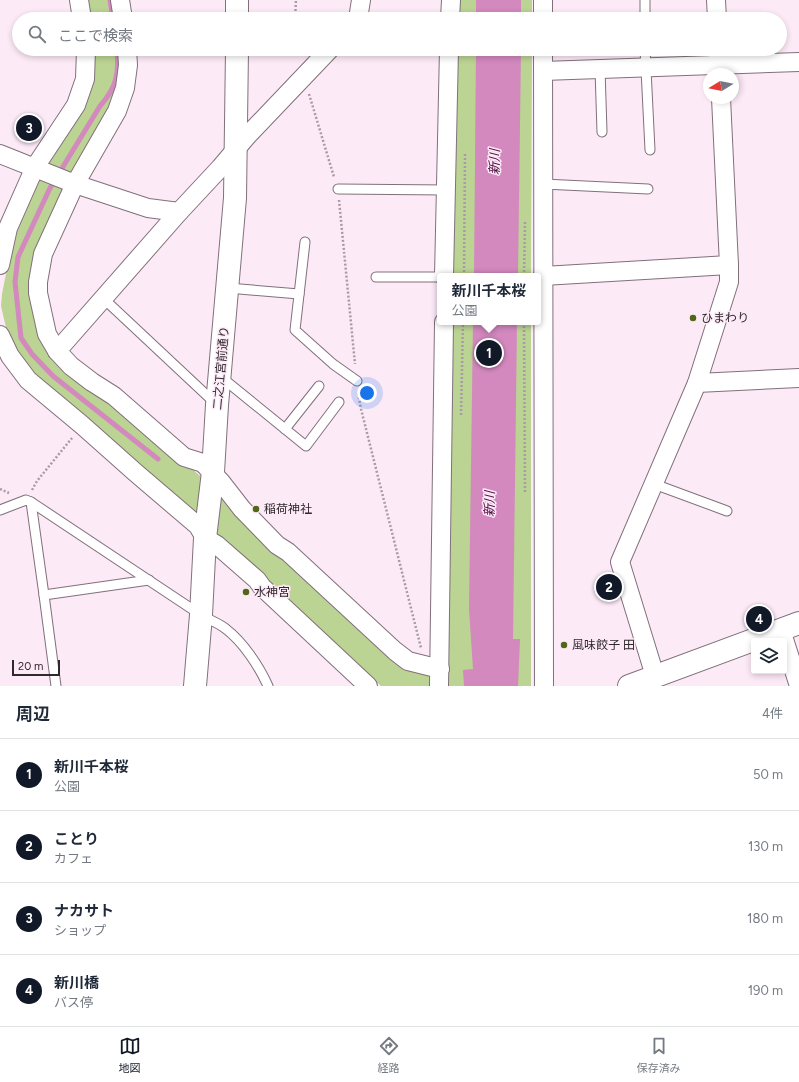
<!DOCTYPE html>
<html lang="ja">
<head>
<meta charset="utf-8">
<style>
  body { margin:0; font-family:Figtree,"Noto Sans JP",sans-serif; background:#f2f2f3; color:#1f2937 }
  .controls { position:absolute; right:12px; bottom:12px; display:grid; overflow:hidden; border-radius:4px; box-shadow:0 2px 6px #0003 }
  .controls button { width:36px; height:36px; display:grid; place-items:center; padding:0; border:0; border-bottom:1px solid #e0e1e3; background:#fff; color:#1f2937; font:20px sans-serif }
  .compass { position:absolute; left:703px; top:68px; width:36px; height:36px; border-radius:50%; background:#fff; box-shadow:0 2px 6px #0003; rotate:260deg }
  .scale { position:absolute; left:12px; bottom:10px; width:48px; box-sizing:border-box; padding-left:4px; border:2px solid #2f282d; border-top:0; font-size:11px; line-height:14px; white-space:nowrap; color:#2f282d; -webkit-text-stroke:3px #fdeaf7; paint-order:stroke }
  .you { position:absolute; left:367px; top:393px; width:14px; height:14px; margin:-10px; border:3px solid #fff; border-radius:50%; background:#1a73e8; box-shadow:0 0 0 6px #1a73e833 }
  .badge { display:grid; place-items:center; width:26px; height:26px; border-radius:50%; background:#111827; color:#fff; font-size:13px; font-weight:700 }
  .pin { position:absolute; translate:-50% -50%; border:2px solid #fff; box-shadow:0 1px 4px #0006 }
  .popup { position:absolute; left:437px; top:273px; width:104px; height:52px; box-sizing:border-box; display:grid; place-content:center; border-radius:4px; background:#fff; filter:drop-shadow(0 1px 3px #0005); font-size:13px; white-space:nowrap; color:#747a83 }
  .popup b { font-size:15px; color:#1f2937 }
  .popup::after { content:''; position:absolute; left:50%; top:100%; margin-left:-8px; border:8px solid transparent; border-top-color:#fff }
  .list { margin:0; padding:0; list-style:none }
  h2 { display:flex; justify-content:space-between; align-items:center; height:52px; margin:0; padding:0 16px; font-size:17px }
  h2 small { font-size:13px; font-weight:400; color:#747a83 }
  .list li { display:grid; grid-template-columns:26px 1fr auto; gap:12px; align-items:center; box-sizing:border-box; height:72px; padding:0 16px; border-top:1px solid #e0e1e3 }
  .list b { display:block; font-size:15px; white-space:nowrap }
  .list p { margin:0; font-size:13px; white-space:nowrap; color:#747a83 }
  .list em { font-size:13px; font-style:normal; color:#747a83 }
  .icon { flex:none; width:22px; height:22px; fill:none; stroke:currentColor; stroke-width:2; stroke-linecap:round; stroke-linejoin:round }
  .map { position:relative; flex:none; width:799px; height:686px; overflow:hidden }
  .search { position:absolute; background:#fff; box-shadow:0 2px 6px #0003; left:12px; right:12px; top:12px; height:44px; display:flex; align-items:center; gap:10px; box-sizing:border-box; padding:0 14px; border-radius:22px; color:#747a83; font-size:15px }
  .sheet { height:340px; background:#fff }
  nav { display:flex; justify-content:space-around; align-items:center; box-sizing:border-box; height:56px; border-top:1px solid #e0e1e3; background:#fff; font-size:11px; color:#747a83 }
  nav a { display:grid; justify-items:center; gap:2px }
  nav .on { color:#111827 }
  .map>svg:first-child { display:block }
</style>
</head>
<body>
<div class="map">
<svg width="799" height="686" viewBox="0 0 799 686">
  <rect width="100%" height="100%" fill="#fdeaf7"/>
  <g fill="#bbd393">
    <path d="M87,0h30l3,19h-30z"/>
    <rect x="455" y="0" width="77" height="19"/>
    <path d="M94,49h30l-4,41 -81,157 8,96 75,64 77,68 232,198 -1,13h-49l-115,-104 -1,-4 -45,-42 -26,-21 -160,-140 -18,-22 -9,-21 -6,-26 1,-12 12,-61z"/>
    <path d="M454,49h78l-1,227h-82z"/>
    <path d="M448,322h83v364h-89z"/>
  </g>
  <g fill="#d388be">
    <rect x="476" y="0" width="45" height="19"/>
    <path d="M476,49h45l-3,227h-44z"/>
    <path d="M473,322h44l-4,317h7l-2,47h-54l-1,-16 10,-1 -4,-60z"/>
  </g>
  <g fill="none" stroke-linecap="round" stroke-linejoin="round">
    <g stroke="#d388be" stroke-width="5">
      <path d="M110,0l3,19"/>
      <path d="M117,49c2,25 0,38 -17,57l-50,82 -32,69 -3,25 6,56 11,16 21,22 105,83"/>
    </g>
    <defs>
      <g id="lane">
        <path d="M645,0v19"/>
        <path d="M645,49l5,101"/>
        <path d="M600,69l2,63"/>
        <path d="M543,184l105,5"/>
        <path d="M338,189l108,1"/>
        <path d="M305,242l-10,88 38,34 24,17"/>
        <path d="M376,277h64"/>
        <path d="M228,288l71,6"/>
        <path d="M104,299l111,104"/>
        <path d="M221,377l85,69 33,-44"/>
        <path d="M285,429l34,-43"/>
        <path d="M654,484l73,27"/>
        <path d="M31,502l13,93"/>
        <path d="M0,510l26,-10 5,2 170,113c8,5 18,8 25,14 17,13 33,37 42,57"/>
        <path d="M56,686l-12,-91 105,-15"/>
      </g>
      <g id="street">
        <path d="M79,0l3,19"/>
        <path d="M120,0l3,19"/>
        <path d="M543,0v19"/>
        <path d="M716,0l1,19"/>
        <path d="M358,19l3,-19"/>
        <path d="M450,19l1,-19"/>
        <path d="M127,49l1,16 -3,23 -8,23 -42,73 -32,70 -5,28v11l9,41 10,17 14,15 21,16 22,14 70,61 19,6 18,19 21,27 35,36 11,7 107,99 13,10 32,8"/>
        <path d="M543,49l1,637"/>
        <path d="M718,49l2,25"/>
        <path d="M543,71l256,-9"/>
        <path d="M0,154l75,30 73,24 31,4"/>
        <path d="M0,265l8,-37 27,-61 41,-62 9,-26 1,-30"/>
        <path d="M444,276l5,-227"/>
        <path d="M543,276l186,-11"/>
        <path d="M0,335l10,21 18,24 54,45 54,48 62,53 7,12 12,7 40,35 5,7 106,99"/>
        <path d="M57,351l122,-139 41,-44 28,-33 82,-86"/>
        <path d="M697,383l102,-5"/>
        <path d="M781,630l18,56"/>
        <path d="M655,676l-35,-114 77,-179 32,-101v-17l-8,-167"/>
        <path d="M439,686l5,-364"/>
      </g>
      <g id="secondary">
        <path d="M237,0v19"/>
        <path d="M195,686l6,-71 4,-77 8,-66 4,-67 18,-207 2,-149"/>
        <path d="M629,686l170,-63"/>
      </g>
    </defs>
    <use href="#lane" stroke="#81707b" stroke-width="11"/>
    <use href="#street" stroke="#81707b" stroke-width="20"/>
    <use href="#secondary" stroke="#81707b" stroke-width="24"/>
    <g stroke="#a99ba5" stroke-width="2.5" stroke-dasharray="2 2" stroke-linecap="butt">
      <path d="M295,19l1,-19"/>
      <path d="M298,49l1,7"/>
      <path d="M309,94l25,83"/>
      <path d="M339,200l16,164"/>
      <path d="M464,276l1,-123"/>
      <path d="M524,276l1,-55"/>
      <path d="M524,322l1,172"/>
      <path d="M358,393l3,16 60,239"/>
      <path d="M461,415l2,-93"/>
      <path d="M0,489l9,4"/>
      <path d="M32,490l5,-9 35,-43"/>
    </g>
    <use href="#lane" stroke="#fff" stroke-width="9"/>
    <use href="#street" stroke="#fff" stroke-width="18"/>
    <use href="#secondary" stroke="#fff" stroke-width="22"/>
  </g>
  <g fill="#4f6717" stroke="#fdeaf7" stroke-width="1.5">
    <circle cx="693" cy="318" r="4"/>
    <circle cx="256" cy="509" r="4"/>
    <circle cx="246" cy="592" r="4"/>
    <circle cx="564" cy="645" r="4"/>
  </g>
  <g text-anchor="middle" stroke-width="3" stroke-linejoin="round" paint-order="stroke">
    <g font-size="12" fill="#2f282d" stroke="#fdeaf7" text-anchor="start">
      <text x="701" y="322">ひまわり</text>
      <text x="264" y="513">稲荷神社</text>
      <text x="254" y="596">水神宮</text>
      <text x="572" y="649">風味餃子 田</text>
    </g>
    <g font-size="12" fill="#2f282d" stroke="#fdeaf7">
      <text transform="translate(221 368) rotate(-85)" y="4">二之江宮前通り</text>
    </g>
    <g font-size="13" font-style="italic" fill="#4b073e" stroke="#fdeaf7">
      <text transform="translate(494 162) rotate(-89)" y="5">新川</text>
      <text transform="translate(489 504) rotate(-89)" y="5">新川</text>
    </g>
  </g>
</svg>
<div class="controls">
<button><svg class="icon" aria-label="layers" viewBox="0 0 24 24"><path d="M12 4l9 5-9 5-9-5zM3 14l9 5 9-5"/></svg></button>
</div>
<svg class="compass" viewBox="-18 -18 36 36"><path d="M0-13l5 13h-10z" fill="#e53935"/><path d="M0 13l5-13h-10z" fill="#747a83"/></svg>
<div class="scale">20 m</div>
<div class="you"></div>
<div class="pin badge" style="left:489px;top:353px">1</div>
<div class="popup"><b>新川千本桜</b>公園</div>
<div class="pin badge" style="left:609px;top:587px">2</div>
<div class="pin badge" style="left:29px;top:128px">3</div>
<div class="pin badge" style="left:759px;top:619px">4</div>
<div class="search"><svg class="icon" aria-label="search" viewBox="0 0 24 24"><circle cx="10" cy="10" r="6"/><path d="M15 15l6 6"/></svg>ここで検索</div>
</div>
<section class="sheet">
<h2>周辺<small>4件</small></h2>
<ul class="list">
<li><span class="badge">1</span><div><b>新川千本桜</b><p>公園</p></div><em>50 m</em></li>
<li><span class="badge">2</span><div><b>ことり</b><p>カフェ</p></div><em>130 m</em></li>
<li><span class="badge">3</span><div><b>ナカサト</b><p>ショップ</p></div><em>180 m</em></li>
<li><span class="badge">4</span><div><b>新川橋</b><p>バス停</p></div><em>190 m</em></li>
</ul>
</section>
<nav>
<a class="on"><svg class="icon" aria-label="map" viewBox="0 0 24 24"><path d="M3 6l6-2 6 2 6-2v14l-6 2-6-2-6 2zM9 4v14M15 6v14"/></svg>地図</a>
<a><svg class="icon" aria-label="directions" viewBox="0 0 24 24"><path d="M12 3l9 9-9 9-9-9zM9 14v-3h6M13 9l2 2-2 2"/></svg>経路</a>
<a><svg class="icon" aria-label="saved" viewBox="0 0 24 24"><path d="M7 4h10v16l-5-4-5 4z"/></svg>保存済み</a>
</nav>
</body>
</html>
